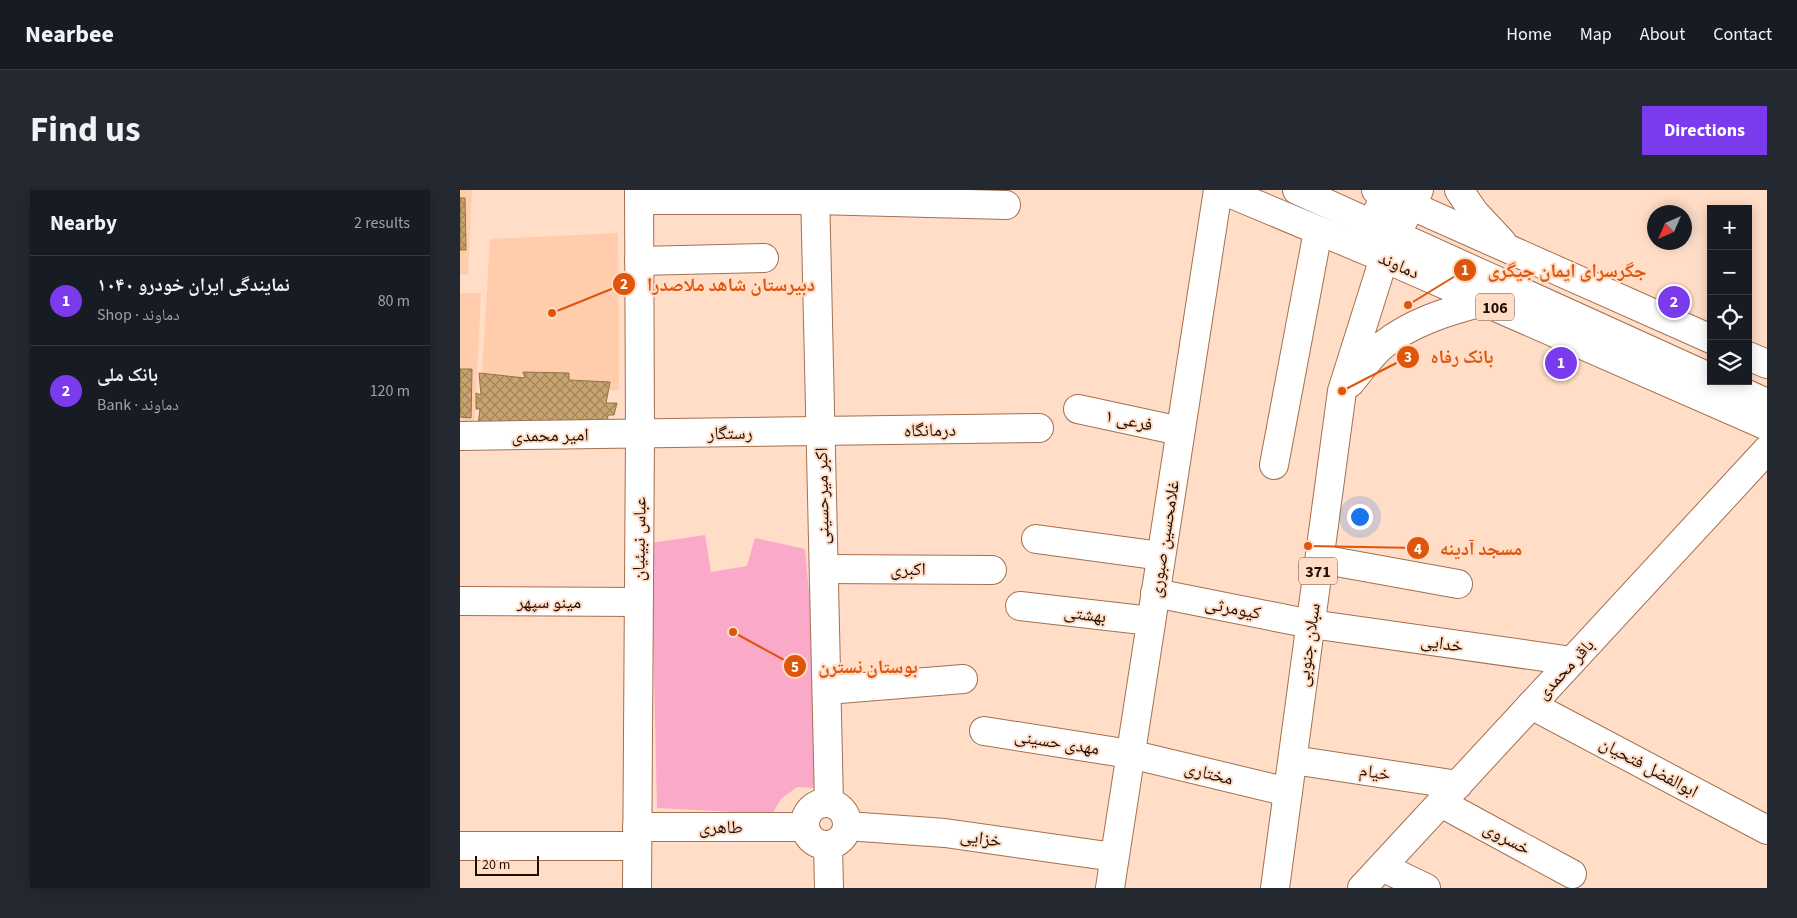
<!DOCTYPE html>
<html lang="en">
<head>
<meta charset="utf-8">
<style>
  body { margin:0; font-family:"Source Sans 3","Noto Naskh Arabic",sans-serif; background:#242831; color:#f1f3f6 }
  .controls { position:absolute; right:15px; top:15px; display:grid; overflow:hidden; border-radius:0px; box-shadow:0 2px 12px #0003 }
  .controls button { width:45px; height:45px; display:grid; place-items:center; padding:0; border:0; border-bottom:1px solid #363941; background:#171b24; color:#f1f3f6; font:25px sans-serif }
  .compass { position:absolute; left:1187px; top:15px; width:45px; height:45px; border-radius:50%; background:#171b24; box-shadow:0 2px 12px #0003; rotate:225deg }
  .scale { position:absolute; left:15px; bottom:12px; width:64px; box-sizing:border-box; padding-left:5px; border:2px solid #210e02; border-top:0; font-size:14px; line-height:18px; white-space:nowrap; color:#210e02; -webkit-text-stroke:4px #ffddc7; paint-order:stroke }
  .you { position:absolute; left:899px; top:326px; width:18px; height:18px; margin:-12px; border:4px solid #fff; border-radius:50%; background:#1a73e8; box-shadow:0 0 0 8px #1a73e833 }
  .badge { display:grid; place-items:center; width:32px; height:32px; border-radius:50%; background:#7c3aed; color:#fff; font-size:16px; font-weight:700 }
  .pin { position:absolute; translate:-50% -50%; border:2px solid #fff; box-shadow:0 1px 5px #0006 }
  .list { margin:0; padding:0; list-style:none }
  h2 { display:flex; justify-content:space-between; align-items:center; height:65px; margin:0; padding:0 20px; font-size:21px }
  h2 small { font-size:16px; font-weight:400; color:#9ea1a6 }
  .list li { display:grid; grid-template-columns:32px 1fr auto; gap:15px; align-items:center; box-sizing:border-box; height:90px; padding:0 20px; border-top:1px solid #363941 }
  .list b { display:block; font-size:19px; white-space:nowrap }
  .list p { margin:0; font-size:16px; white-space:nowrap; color:#9ea1a6 }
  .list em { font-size:16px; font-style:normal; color:#9ea1a6 }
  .icon { flex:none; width:28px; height:28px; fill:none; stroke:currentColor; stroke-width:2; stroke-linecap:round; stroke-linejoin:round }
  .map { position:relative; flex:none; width:1307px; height:698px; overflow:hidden; border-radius:0px }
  header { display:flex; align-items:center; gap:30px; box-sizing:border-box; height:70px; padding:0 25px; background:#171b24; border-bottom:1px solid #363941 }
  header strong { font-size:24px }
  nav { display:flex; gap:28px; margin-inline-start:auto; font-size:18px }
  .intro { display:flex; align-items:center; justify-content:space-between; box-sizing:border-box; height:120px; padding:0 30px }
  h1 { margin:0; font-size:35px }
  .button { padding:12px 22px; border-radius:0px; background:#7c3aed; color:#fff; font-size:18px; font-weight:700 }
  main { display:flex; gap:30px; padding:0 30px }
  aside { flex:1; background:#171b24; border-radius:0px; box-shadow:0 2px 12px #0003 }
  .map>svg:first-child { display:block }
</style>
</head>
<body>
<header>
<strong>Nearbee</strong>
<nav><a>Home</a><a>Map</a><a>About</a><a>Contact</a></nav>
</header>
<div class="intro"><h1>Find us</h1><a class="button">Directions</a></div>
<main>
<aside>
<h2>Nearby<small>2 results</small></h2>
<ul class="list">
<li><span class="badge">1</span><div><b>نمایندگی ایران خودرو ۱۰۴۰</b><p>Shop · دماوند</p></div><em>80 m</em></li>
<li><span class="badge">2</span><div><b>بانک ملی</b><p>Bank · دماوند</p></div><em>120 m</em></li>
</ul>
</aside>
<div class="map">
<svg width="1307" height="698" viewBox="0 0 1307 698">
  <defs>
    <pattern id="building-cross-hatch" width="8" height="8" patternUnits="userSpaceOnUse" patternTransform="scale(1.25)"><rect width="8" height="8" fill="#c8a471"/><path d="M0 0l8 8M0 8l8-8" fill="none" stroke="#a2845b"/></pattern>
  </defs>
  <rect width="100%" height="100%" fill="#ffddc7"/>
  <g fill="#ffcdac">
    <path d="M0,0h12l-4,85 -8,-1z"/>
    <path d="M158,43l1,157 -86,1 -52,-3 9,-149z"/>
    <path d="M0,103h21l-7,141 -14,-1z"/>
  </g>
  <path fill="#fba9c8" d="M245,345l6,37 36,-6 8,-28 50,11 13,143 -4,96 -17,-1 -16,12 -9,15 -115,-6 -6,-265z"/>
  <g fill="url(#building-cross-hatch)" stroke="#947240">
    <path d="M0,8h5l1,52h-6z"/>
    <path d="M0,179h12l-1,49 -11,-1z"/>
    <path d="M63,182l46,1v7l41,2 -4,21h11l-3,12h-6l-2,15 -128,-5 2,-16h-4v-16l5,2 -2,-22 46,5z"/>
  </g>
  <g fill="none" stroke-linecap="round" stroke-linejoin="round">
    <defs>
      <g id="minor">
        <path d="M355,0l14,613"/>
        <path d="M837,0l414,188"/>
        <path d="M179,10h176l191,5"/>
        <path d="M179,71l125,-3"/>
        <path d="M1258,191l49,22"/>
        <path d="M618,219l102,22"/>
        <path d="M0,246l579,-8"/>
        <path d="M814,275l44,-234"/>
        <path d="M576,349l125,17"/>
        <path d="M860,369l138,25"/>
        <path d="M364,379l168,1"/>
        <path d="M695,403l156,31 261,37"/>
        <path d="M0,411l178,1"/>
        <path d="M560,416l131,15"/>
        <path d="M367,500l136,-11"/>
        <path d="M1071,515l236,125"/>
        <path d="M524,541l146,23 158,38"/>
        <path d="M833,570l165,25"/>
        <circle cx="366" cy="634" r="21"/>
        <path d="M981,613l131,71"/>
        <path d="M387,636l98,7 169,24"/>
        <path d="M177,637h167"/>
        <path d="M368,655l1,43"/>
        <path d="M0,656h177"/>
        <path d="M922,677l44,21"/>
        <path d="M177,698l3,-454 -1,-244"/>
        <path d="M650,698l108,-698"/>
        <path d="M902,698l405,-438"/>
      </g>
      <g id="major">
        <path d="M762,0l162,68 383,168"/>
        <path d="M916,0l335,149"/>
        <path d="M999,0l15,22 28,30"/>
        <path d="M900,58l28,-58"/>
        <path d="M1288,166l19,8"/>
        <path d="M890,193c11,-13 21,-28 33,-38 29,-23 65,-34 100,-43"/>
        <path d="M815,698l67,-497 42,-133 35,-68"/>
      </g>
    </defs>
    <use href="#minor" stroke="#a3714f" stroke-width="30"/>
    <use href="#major" stroke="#a3714f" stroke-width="30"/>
    <use href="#minor" stroke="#fff" stroke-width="28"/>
    <use href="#major" stroke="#fff" stroke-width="28"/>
  </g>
  <g text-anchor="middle" stroke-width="4" stroke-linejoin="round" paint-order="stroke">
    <g fill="#ffddc7" stroke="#644c3d" stroke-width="1">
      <rect x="1016" y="103.5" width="38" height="27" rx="4"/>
      <rect x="839" y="367.5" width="38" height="27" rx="4"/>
    </g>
    <g font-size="16" font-weight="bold" fill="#210e02">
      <text x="1035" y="123">106</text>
      <text x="858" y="387">371</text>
    </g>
    <g font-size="18" fill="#210e02" stroke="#ffddc7">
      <text transform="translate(939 75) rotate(24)" y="6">دماوند</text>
      <text transform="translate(669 230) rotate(12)" y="6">فرعی ۱</text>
      <text transform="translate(470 240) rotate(-1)" y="6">درمانگاه</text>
      <text transform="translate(270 243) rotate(-1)" y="6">رستگار</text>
      <text transform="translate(90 245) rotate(-1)" y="6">امیر محمدی</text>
      <text transform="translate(362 306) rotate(-91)" y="6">اکبر میرحسینی</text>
      <text transform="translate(179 349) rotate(-89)" y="6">عباس نبیئیان</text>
      <text transform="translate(704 349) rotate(-81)" y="6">غلامحسین صبوری</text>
      <text x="448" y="385">اکبری</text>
      <text x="89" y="418">مینو سپهر</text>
      <text transform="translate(773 418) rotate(11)" y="6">کیومرثی</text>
      <text transform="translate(625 424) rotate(7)" y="6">بهشتی</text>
      <text transform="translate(982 453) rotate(8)" y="6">خدایی</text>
      <text transform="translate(848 455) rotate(-82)" y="6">سبلان جنوبی</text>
      <text transform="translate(1105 479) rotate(-47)" y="6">باقر محمدی</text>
      <text transform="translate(597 552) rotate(9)" y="6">مهدی حسینی</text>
      <text transform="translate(1189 577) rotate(28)" y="6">ابوالفضل فتحیان</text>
      <text transform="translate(915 582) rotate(9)" y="6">خیام</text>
      <text transform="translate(749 583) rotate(14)" y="6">مختاری</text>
      <text x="261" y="643">طاهری</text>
      <text transform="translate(521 648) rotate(8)" y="6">خزایی</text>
      <text transform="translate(1047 648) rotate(28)" y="6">خسروی</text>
    </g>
  </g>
  <path fill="none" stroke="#de550c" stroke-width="2" d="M948 115L1005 80M92 123L164 94M882 201L948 167M848 356L958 358M273 442L335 476"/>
  <g fill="#de550c" stroke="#ffddc7" stroke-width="2">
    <circle cx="948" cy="115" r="5"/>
    <circle cx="92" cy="123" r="5"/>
    <circle cx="882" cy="201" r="5"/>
    <circle cx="848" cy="356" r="5"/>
    <circle cx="273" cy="442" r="5"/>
    <circle cx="1005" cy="80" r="12"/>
    <circle cx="164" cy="94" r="12"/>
    <circle cx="948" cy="167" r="12"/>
    <circle cx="958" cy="358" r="12"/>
    <circle cx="335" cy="476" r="12"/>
  </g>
  <g font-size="15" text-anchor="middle" font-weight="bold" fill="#fff">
    <text x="1005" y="85">1</text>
    <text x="164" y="99">2</text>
    <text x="948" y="172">3</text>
    <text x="958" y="364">4</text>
    <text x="335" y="482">5</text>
  </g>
  <g font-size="19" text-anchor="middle" font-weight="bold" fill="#de550c" stroke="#ffddc7" stroke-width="4" stroke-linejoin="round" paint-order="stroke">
    <text x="1107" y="87">جگرسرای ایمان جیگری</text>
    <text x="271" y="101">دبیرستان شاهد ملاصدرا</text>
    <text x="1002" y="173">بانک رفاه</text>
    <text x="1021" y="365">مسجد آدینه</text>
    <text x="408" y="483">بوستان نسترن</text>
  </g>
</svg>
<div class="controls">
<button>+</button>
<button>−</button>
<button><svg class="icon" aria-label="locate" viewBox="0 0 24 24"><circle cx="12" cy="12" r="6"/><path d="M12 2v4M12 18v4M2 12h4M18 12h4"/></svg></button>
<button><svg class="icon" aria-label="layers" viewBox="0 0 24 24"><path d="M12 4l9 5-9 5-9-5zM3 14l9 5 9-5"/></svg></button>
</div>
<svg class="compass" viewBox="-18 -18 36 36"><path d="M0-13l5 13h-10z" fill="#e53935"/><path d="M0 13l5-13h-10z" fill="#9ea1a6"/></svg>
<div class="scale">20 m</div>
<div class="you"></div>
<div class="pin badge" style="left:1101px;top:173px">1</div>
<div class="pin badge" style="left:1214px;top:112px">2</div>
</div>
</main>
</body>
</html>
